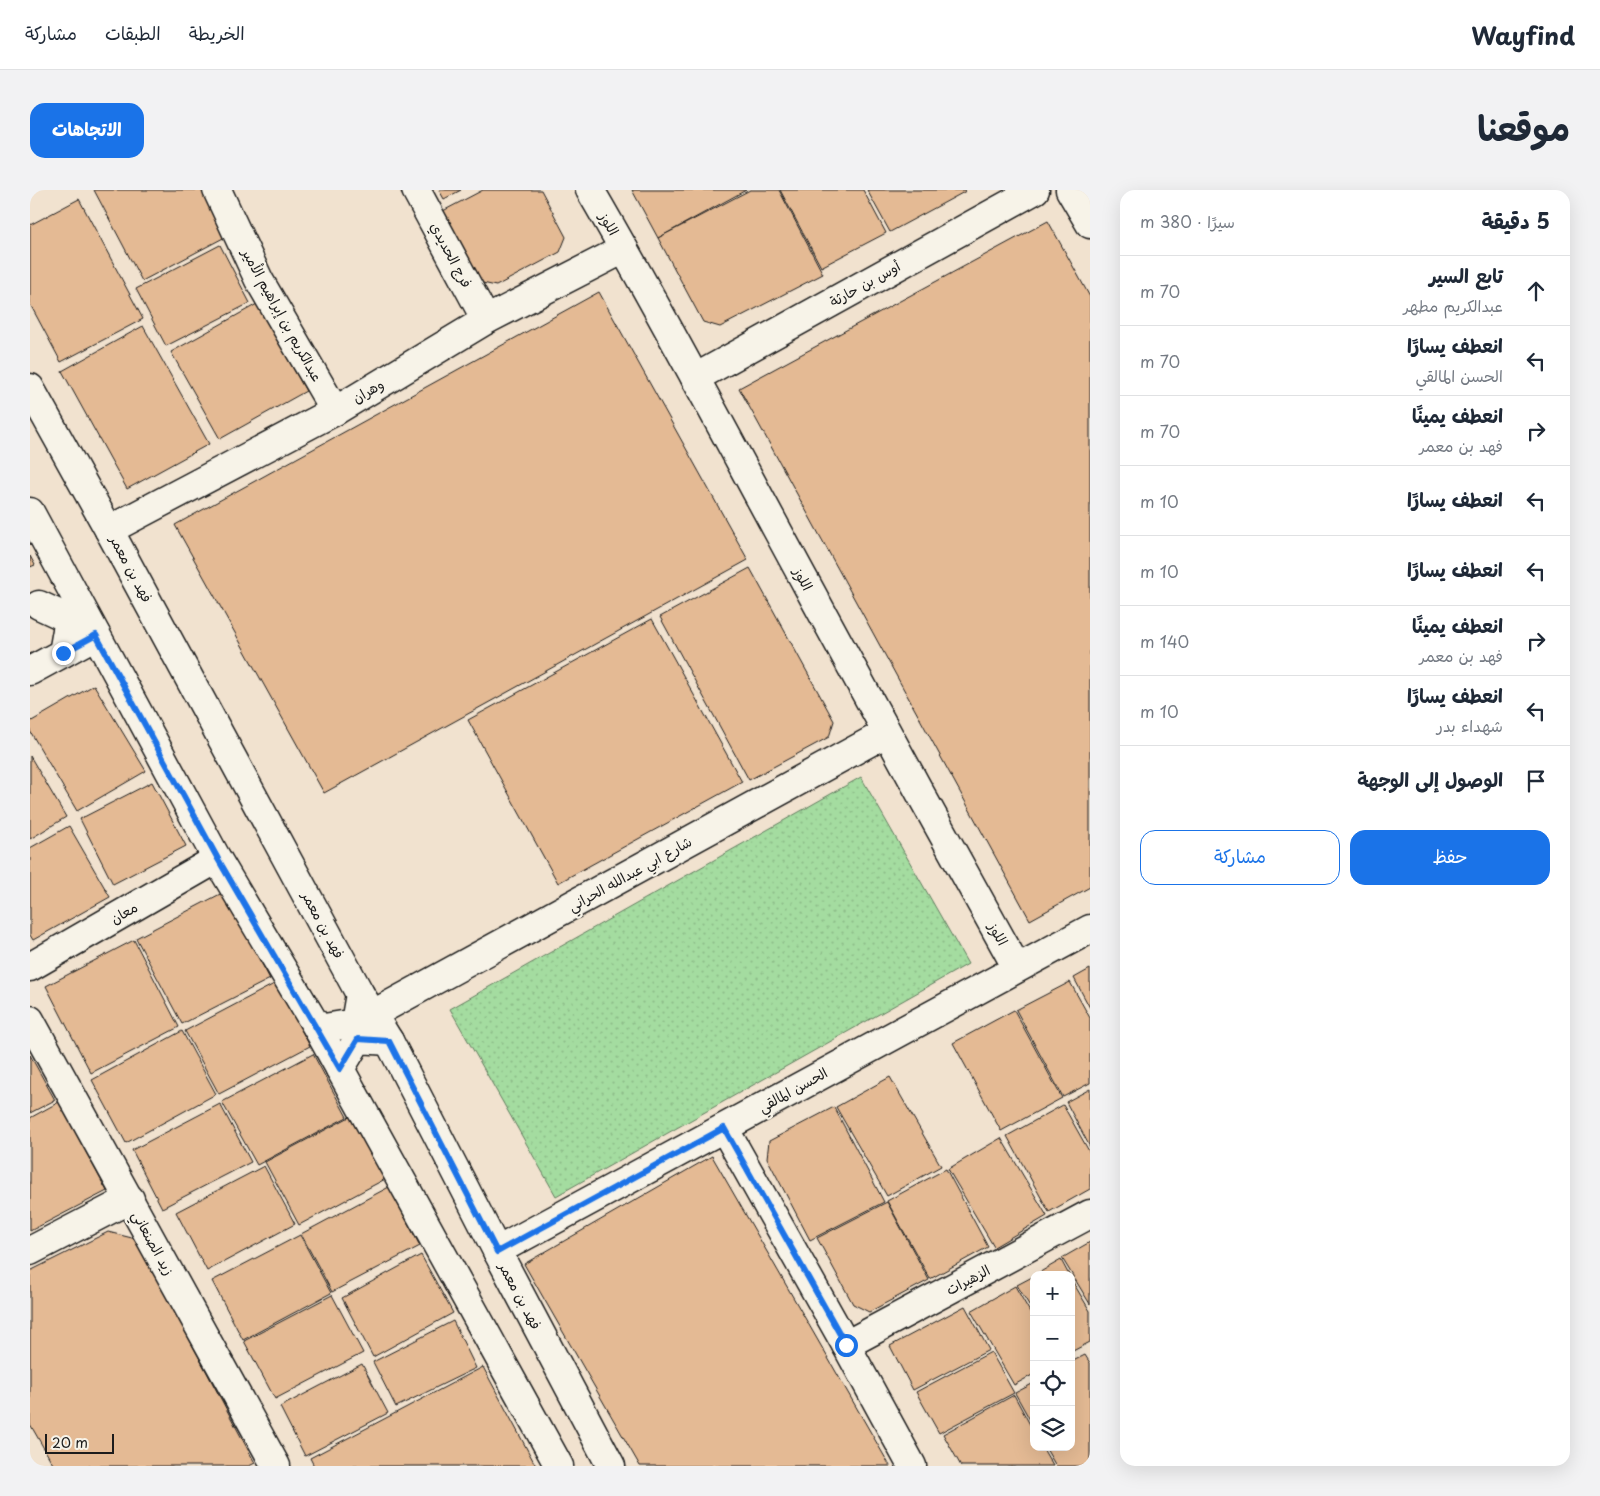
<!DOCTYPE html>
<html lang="ar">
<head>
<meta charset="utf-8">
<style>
  body { margin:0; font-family:"Playpen Sans","Playpen Sans Arabic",sans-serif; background:#f2f2f3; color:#1f2937; direction:rtl }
  .controls { position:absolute; right:15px; bottom:15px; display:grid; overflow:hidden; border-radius:10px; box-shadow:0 5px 20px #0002 }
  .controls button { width:45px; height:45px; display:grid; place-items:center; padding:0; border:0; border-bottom:1px solid #e0e1e3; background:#fff; color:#1f2937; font:25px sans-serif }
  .scale { position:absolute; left:15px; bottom:12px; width:69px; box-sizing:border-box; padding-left:5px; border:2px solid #1c1c1c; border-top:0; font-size:14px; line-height:18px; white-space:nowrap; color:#1c1c1c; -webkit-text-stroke:4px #f7f3e8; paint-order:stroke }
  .stop { position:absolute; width:15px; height:15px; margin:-11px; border:4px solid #1a73e8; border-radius:50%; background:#fff }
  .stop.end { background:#1a73e8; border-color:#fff; box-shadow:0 1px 5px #0008 }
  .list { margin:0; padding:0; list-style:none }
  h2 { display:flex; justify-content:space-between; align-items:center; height:65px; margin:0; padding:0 20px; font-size:21px }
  h2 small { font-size:16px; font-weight:400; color:#747a83 }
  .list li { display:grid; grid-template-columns:32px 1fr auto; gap:15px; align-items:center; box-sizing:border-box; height:70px; padding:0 20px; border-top:1px solid #e0e1e3 }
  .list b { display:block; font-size:19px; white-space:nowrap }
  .list p { margin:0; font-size:16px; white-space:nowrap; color:#747a83 }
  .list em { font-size:16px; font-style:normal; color:#747a83 }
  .actions { display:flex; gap:10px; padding:15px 20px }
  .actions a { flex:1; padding:11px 0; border:1px solid #1a73e8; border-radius:15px; text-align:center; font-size:18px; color:#1a73e8 }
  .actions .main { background:#1a73e8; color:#fff }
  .icon { flex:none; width:28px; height:28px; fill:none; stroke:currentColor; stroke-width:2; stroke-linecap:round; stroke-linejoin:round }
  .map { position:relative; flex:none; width:1060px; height:1276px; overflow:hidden; direction:ltr; border-radius:15px }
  header { display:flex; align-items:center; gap:30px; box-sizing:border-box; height:70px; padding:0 25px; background:#fff; border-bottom:1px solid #e0e1e3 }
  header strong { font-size:24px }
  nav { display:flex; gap:28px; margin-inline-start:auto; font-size:18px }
  .intro { display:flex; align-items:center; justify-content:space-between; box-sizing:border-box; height:120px; padding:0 30px }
  h1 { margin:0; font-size:35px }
  .button { padding:12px 22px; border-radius:15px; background:#1a73e8; color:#fff; font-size:18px; font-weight:700 }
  main { display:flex; gap:30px; padding:0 30px }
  aside { flex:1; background:#fff; border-radius:15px; box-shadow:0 5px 20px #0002 }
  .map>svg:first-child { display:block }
</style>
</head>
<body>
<header>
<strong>Wayfind</strong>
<nav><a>الخريطة</a><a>الطبقات</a><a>مشاركة</a></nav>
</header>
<div class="intro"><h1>موقعنا</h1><a class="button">الاتجاهات</a></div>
<main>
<aside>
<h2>5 دقيقة<small>سيرًا · 380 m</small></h2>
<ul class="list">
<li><svg class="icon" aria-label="ahead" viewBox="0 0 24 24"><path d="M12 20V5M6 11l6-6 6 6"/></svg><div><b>تابع السير</b><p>عبدالكريم مطهر</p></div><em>70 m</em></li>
<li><svg class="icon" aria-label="left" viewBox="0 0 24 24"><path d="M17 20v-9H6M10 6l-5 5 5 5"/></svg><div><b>انعطف يسارًا</b><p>الحسن المالقي</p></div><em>70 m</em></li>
<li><svg class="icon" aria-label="right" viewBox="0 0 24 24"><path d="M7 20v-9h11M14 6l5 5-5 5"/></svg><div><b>انعطف يمينًا</b><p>فهد بن معمر</p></div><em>70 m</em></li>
<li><svg class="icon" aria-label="left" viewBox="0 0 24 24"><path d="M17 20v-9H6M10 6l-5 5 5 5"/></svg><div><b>انعطف يسارًا</b></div><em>10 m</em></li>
<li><svg class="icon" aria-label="left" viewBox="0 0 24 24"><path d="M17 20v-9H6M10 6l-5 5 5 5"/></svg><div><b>انعطف يسارًا</b></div><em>10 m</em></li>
<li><svg class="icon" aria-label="right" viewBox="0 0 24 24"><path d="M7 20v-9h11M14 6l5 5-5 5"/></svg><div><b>انعطف يمينًا</b><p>فهد بن معمر</p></div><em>140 m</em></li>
<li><svg class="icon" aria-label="left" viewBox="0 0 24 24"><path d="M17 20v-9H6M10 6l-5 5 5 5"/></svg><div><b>انعطف يسارًا</b><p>شهداء بدر</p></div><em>10 m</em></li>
<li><svg class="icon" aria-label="arrive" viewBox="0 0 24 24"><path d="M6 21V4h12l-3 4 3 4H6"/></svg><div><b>الوصول إلى الوجهة</b></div></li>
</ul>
<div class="actions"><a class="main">حفظ</a><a>مشاركة</a></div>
</aside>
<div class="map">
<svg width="1060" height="1276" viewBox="0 0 1060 1276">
  <defs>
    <pattern id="grass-dots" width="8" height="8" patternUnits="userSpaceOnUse" patternTransform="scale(1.25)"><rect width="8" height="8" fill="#a4dca0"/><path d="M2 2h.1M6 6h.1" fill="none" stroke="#8dbc89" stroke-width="1.8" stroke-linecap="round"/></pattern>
  </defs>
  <rect width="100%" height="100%" fill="#f1e2cf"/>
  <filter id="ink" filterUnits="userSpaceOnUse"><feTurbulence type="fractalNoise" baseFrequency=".02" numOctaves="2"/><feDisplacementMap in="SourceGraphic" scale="10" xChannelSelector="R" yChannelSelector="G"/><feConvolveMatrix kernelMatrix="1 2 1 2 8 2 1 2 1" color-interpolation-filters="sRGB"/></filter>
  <g filter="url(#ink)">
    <path fill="url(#grass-dots)" stroke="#607c5e" d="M831,587l107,187 -412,232 -106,-187z"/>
    <g fill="#e4ba94" stroke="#1c1c1c">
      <path d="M64,0h109l24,46 -85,45z"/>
      <path d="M409,0h22l-17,9z"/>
      <path d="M453,0h58l25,47 -6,15 -64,34 -18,-4 -37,-70z"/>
      <path d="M602,0h114l-88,48z"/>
      <path d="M720,0h29l44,84 -103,53 -17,-5 -45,-84z"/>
      <path d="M750,0h83l23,43 -65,34z"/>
      <path d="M837,0h98l1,1 -76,41z"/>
      <path d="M49,9l64,120 -82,43 -31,-58v-79z"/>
      <path d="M1018,31l42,76v590l-60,33 -291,-532z"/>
      <path d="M190,55l30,58 -84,43 -30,-57z"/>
      <path d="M569,102l149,268 -424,233 -149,-268z"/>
      <path d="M227,114l49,87 -86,48 -49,-87z"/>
      <path d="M113,136l66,118 -82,45 -65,-118z"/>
      <path d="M0,366l5,9 -5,2z"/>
      <path d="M720,378l84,153 -5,16 -80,43 -89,-163z"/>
      <path d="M622,429l90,163 -184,101 -90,-163z"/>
      <path d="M64,495l52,86 -69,40 -47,-80v-9z"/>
      <path d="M0,566l36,61 -36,22z"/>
      <path d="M122,592l34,64 -73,38 -33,-65z"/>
      <path d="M39,636l41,71 -77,43 -3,-5v-87z"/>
      <path d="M194,702l46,87 -88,45 -46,-86z"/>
      <path d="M104,750l45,87 -88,46 -45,-87z"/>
      <path d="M1060,779v39l-16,-30z"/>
      <path d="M1040,792l20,36v65l-27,14 -47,-87z"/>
      <path d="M246,793l34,63 -91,48 -34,-63z"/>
      <path d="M984,820l48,88 -61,33 -48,-88z"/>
      <path d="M152,841l34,63 -90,49 -34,-63z"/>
      <path d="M283,864l34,63 -90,48 -35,-63z"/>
      <path d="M0,865l25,45 -25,13z"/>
      <path d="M860,887l51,89 -54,30 -51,-89z"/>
      <path d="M1060,899v58l-24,-45z"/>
      <path d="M29,912l48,89 -77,40v-113z"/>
      <path d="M190,914l31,58 -89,46 -30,-58z"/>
      <path d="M1033,915l27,48v36l-41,23 -42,-76z"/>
      <path d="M804,917l50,95 -74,38 -43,-82 2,-17z"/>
      <path d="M325,924l34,63 -90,48 -34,-63z"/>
      <path d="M971,948l46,78 -53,31 -46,-78z"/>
      <path d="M682,966l178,310h-250l-116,-202z"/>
      <path d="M234,976l31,58 -88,47 -31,-59z"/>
      <path d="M916,979l42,78 -58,32 -43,-78z"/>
      <path d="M359,997l31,59 -88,46 -31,-58z"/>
      <path d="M857,1012l42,78 -60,32 -16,-8 -36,-66z"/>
      <path d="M78,1042l28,7 119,224 -6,3h-195l-24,-42v-153z"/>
      <path d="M270,1045l31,58 -88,47 -31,-59z"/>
      <path d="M1060,1052v62l-28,-46z"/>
      <path d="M391,1065l32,58 -80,44 -31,-59z"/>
      <path d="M1031,1070l8,15h-34z"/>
      <path d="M1004,1086v37l-17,-28z"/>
      <path d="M1041,1089l19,32v31l-19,10z"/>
      <path d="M985,1096l19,33v55l-20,11 -43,-74z"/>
      <path d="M302,1105l31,58 -88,46 -31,-58z"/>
      <path d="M935,1116l24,44 -76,40 -23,-44z"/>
      <path d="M423,1131l23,47 -80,39 -23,-45z"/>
      <path d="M961,1162l23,41 -75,40 -23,-41z"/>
      <path d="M1055,1165l5,8v103h-34l-11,-19h26v-85z"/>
      <path d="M332,1174l26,49 -83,43 -25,-49z"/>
      <path d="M453,1177l53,99h-222l-4,-8z"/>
      <path d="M1004,1193v44l-19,-34z"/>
      <path d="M984,1205l20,37v15h8l11,19h-92l-18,-32z"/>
    </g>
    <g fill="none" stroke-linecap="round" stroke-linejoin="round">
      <defs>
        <g id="street">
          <path d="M187,0l42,90 76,131"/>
          <path d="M386,0l70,130"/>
          <path d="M560,0c76,130 145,263 217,395 69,128 139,256 210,383"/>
          <path d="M1040,0l20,34"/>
          <path d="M665,188l340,-188"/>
          <path d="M79,340l226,-119 151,-91 138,-71"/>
          <path d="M0,777l187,-108"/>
          <path d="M343,824l513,-281"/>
          <path d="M0,830l246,446"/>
          <path d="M694,938l122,217 66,121"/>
          <path d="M0,1061l100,-52"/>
          <path d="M467,1061l593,-322"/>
          <path d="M816,1155l244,-131"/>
        </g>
        <g id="secondary">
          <path d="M0,198l79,142 251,464 29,47 108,210 114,215"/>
          <path d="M0,322l187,347 101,170 241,437"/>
          <path d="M9,415l30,14 -6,34"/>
          <path d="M0,481l66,-36"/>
          <path d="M288,839l37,-6 5,-29"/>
          <path d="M310,879l18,-30 31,2"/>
        </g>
      </defs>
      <use href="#street" stroke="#1c1c1c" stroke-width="31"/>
      <use href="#secondary" stroke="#1c1c1c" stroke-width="31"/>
      <use href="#street" stroke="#f7f3e8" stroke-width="28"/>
      <use href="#secondary" stroke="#f7f3e8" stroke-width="28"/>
    </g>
  </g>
  <g fill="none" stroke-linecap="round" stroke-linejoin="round" filter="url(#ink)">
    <path stroke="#1a73e8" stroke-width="6" d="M33,463l33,-18 122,224 122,210 18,-30 31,2 108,211 227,-124 122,217"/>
  </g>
  <g text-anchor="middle" stroke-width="4.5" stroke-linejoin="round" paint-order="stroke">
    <g font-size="14" fill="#1c1c1c" stroke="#f7f3e8">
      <text transform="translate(579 34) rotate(60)" y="5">اللوز</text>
      <text transform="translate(421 65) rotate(62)" y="5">فرج الحديدي</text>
      <text transform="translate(835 94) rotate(-29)" y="5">أوس بن حارثة</text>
      <text transform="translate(252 125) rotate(61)" y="5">عبدالكريم بن إبراهيم الأمير</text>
      <text transform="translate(338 201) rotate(-31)" y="5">وهران</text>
      <text transform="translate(101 379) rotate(62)" y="5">فهد بن معمر</text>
      <text transform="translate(773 389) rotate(62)" y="5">اللوز</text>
      <text transform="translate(600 684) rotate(-29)" y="5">شارع ابي عبدالله الحراني</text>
      <text transform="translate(94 723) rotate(-30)" y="5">معان</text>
      <text transform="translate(293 735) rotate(62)" y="5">فهد بن معمر</text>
      <text transform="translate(968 744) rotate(61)" y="5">اللوز</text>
      <text transform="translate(763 900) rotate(-29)" y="5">الحسن المالقي</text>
      <text transform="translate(123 1053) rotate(61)" y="5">زيد الصنعاني</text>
      <text transform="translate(938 1090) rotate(-28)" y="5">الزهيرات</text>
      <text transform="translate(490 1106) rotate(62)" y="5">فهد بن معمر</text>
    </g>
  </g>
</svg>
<div class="controls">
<button>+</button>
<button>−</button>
<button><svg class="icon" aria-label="locate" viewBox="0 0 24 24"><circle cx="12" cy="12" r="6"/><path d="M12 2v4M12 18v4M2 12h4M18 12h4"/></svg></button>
<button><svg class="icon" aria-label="layers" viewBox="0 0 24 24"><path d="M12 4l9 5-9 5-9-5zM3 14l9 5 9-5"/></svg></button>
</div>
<div class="scale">20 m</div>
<div class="stop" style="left:816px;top:1155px"></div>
<div class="stop end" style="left:33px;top:463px"></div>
</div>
</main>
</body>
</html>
